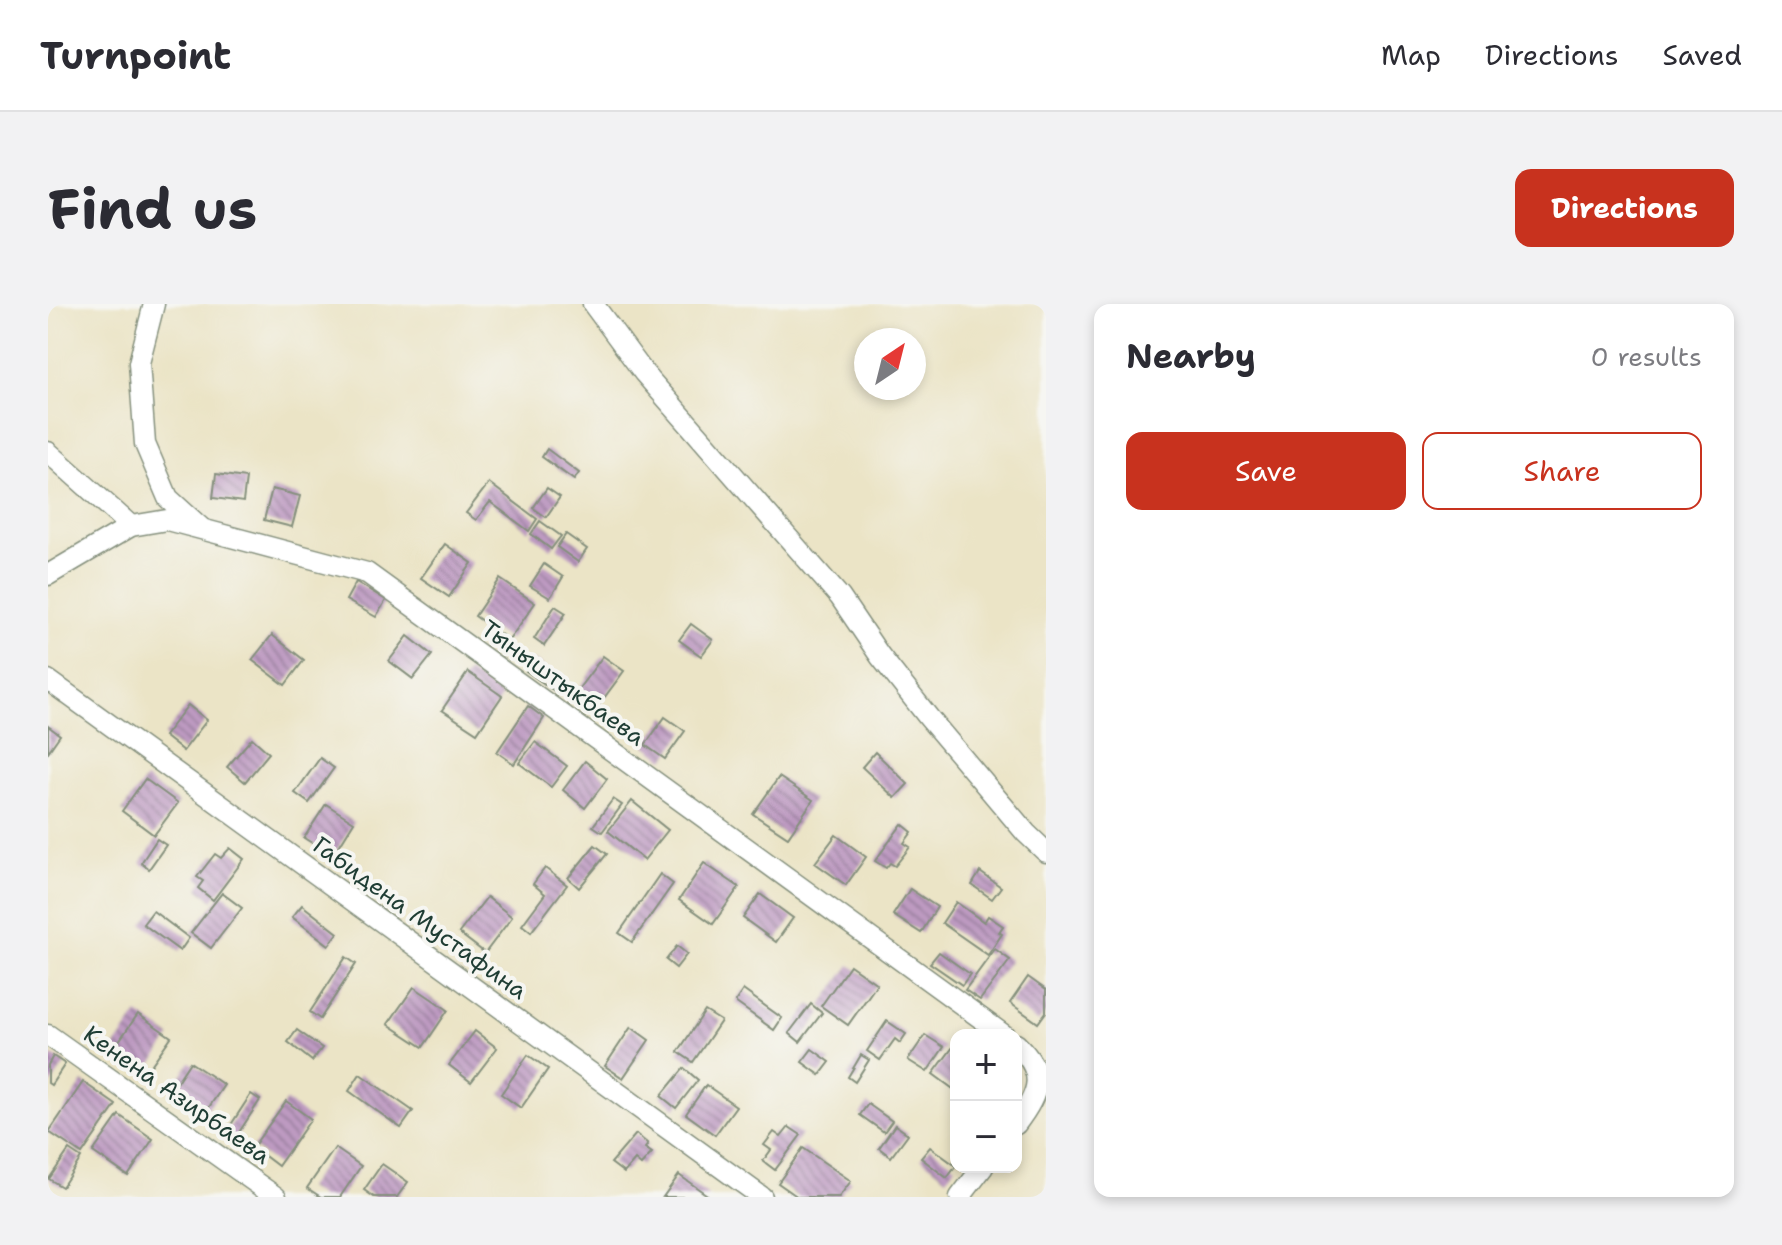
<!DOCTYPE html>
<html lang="en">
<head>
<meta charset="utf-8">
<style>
  body { margin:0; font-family:"Shantell Sans",sans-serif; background:#f2f2f3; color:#2b2b33 }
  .controls { position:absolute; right:24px; bottom:24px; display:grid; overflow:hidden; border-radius:16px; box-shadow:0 4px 12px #0003 }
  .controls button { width:72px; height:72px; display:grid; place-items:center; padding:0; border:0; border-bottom:2px solid #e1e1e2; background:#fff; color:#2b2b33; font:40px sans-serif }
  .compass { position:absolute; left:806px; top:24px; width:72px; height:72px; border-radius:50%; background:#fff; box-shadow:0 4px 12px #0003; rotate:35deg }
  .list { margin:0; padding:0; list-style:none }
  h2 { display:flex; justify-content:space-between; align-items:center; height:104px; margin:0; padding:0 32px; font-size:34px }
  h2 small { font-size:26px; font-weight:400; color:#7c7c81 }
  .actions { display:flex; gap:16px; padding:24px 32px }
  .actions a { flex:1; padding:18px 0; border:2px solid #c8321e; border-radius:16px; text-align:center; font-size:28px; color:#c8321e }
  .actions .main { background:#c8321e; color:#fff }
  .map { position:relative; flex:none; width:998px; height:893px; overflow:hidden; border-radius:16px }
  header { display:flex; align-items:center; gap:48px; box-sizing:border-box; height:112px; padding:0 40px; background:#fff; border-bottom:2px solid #e1e1e2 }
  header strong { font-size:38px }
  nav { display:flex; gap:44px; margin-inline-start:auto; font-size:28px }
  .intro { display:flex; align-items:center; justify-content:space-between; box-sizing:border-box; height:192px; padding:0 48px }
  h1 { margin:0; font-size:56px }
  .button { padding:20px 36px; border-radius:16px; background:#c8321e; color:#fff; font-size:28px; font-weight:700 }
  main { display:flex; gap:48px; padding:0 48px }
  aside { flex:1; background:#fff; border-radius:16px; box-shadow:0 4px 12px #0003 }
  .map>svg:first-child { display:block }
</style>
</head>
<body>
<header>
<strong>Turnpoint</strong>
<nav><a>Map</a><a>Directions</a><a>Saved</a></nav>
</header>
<div class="intro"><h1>Find us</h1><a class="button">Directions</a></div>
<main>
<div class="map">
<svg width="998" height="893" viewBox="0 0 998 893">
  <defs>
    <pattern id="building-back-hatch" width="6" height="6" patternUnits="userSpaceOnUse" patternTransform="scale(2)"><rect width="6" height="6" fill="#bd9ac1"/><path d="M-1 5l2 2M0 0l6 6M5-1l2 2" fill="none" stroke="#997f9e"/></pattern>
  </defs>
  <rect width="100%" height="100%" fill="#f6f6f2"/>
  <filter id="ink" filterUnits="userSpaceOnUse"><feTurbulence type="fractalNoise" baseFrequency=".0125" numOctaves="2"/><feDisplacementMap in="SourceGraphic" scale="16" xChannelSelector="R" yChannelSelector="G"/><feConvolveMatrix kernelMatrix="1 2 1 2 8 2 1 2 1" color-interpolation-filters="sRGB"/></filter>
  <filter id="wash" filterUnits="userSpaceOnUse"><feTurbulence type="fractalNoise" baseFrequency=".006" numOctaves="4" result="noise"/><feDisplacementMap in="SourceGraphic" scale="32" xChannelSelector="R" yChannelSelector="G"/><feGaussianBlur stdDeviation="1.8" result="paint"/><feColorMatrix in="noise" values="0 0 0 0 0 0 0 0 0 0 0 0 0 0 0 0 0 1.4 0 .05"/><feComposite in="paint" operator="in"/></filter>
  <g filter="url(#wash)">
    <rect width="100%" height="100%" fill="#ebe4c6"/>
    <g id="blocks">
      <g fill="url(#building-back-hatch)">
        <path d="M499,145l32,24 -5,7 -32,-23z"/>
        <path d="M168,170l30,4 -3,24 -30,-4z"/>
        <path d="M441,179l48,36 -8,12 -39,-29 -14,18 -10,-7z"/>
        <path d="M499,184l13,9 -14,20 -13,-9z"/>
        <path d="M224,185l28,7 -8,31 -28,-7z"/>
        <path d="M492,217l21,15 -10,13 -20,-15z"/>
        <path d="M518,230l21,15 -9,13 -21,-15z"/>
        <path d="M397,240l27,19 -23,34 -28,-19z"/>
        <path d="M496,260l19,13 -13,21 -20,-12z"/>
        <path d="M452,275l35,24 -26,37 -34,-24z"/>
        <path d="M308,278l30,18 -10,17 -30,-17z"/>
        <path d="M507,302l11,7 -22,33 -10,-7z"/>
        <path d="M643,320l22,16 -12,16 -22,-16z"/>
        <path d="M224,331l32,25 -19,25 -33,-25z"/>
        <path d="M360,332l24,19 -19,24 -24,-18z"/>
        <path d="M555,352l21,15 -26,35 -21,-15z"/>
        <path d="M486,356l29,21 -7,11 -30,-21z"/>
        <path d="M420,368l34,24 -25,37 -35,-23z"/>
        <path d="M140,401l19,15 -24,31 -19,-15z"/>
        <path d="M480,402l16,12 -30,46 -17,-12z"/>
        <path d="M617,413l20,14 -20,28 -20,-14z"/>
        <path d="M0,422l12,9 -12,17z"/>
        <path d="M204,434l17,15 -24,29 -18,-15z"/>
        <path d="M487,438l32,24 -16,21 -32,-24z"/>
        <path d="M827,448l33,32 -13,14 -33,-31z"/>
        <path d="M272,454l14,10 -25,35 -14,-10z"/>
        <path d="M537,457l22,18 -22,29 -22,-18z"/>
        <path d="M731,473l34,23 -25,37 -35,-23z"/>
        <path d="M97,475l33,24 -24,32 -32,-24z"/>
        <path d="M565,495l9,6 -20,27 -9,-6z"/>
        <path d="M584,497l36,29 -24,30 -36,-29z"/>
        <path d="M278,500l28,18 -21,34 -29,-18z"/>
        <path d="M854,520l10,8 -8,11 6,4 -15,19 -5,-3 -4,5 -11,-7z"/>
        <path d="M788,531l30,22 -20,28 -31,-22z"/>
        <path d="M109,535l9,6 -17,24 -8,-6z"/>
        <path d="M547,541l12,9 -28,34 -11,-10z"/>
        <path d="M182,544l14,11 -31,41 -15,-12 5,-7 -6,-4 18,-23 6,4z"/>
        <path d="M656,559l35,24 -26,37 -34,-24z"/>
        <path d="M497,564l22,17 -36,47 -9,-7 23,-31 -12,-10z"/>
        <path d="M932,568l21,15 -9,12 -20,-14z"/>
        <path d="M612,570l13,10 -41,58 -13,-9z"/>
        <path d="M862,585l27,18 -16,26 -28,-18z"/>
        <path d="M174,589l20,15 -31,40 -20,-15z"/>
        <path d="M712,590l33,24 -17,24 -33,-24z"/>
        <path d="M439,593l25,20 -27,36 -26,-20z"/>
        <path d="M908,598l28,20 4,-6 15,10 -4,6 3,2 -14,21 -46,-32z"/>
        <path d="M254,601l36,28 -9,12 -37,-28z"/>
        <path d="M105,607l36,27 -9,13 -37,-27z"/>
        <path d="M629,642l10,8 -11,14 -10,-8z"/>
        <path d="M947,645l15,11 -30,40 -15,-10z"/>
        <path d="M891,648l31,22 -8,11 -32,-22z"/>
        <path d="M298,653l10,7 -36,55 -10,-7z"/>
        <path d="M802,661l27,19 -29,41 -27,-19z"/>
        <path d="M980,673l18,13v22l-8,11 -28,-20z"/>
        <path d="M366,683l34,23 -25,37 -35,-23z"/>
        <path d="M695,686l39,28 -8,12 -39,-28z"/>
        <path d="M763,700l11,9 -22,29 -11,-9z"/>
        <path d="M657,707l16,10 -28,41 -15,-10z"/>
        <path d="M90,710l33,23 -24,34 -33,-23z"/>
        <path d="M839,717l19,13 -6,9 -5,-4 -15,21 -13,-9z"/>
        <path d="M583,723l18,13 -26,38 -18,-12z"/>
        <path d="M249,726l25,18 -10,13 -24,-19z"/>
        <path d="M427,727l22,17 -26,34 -22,-17z"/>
        <path d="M877,731l19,12 -17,25 -19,-12z"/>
        <path d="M908,739v48l-23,-17z"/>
        <path d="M764,745l18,13 -10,13 -18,-13z"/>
        <path d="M480,751l20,14 -27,39 -20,-14z"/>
        <path d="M813,751l8,5 -14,22 -7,-5z"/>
        <path d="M5,752l12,8 -14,21 -3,-2v-18z"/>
        <path d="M142,758l34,23 -19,28 -33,-24z"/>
        <path d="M636,764l14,12 -22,28 -15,-12z"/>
        <path d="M312,770l53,37 -12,17 -52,-37z"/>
        <path d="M35,778l33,23 -34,49 -33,-22z"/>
        <path d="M658,781l30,21 -21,29 -29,-21z"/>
        <path d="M203,790l9,6 -28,43 -9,-6z"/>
        <path d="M238,797l25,18 -33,47 -25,-19z"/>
        <path d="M820,800l24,17 -8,11 -24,-17z"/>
        <path d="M71,811l34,24 -25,37 -35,-24z"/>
        <path d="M847,821l13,9 -17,23 -12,-9z"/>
        <path d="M741,823l12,8 -26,35 -12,-9 8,-11 -7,-5 10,-13 7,5z"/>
        <path d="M588,830l12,10 -3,4 7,5 -11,12 -6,-5 -11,13 -13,-10z"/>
        <path d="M882,843l26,19 -9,12 -26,-20z"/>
        <path d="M287,844l26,18 -21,31h-19l-14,-9z"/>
        <path d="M755,844l48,33 -12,16h-41l-20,-14z"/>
        <path d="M21,846l12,8 -19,29 -13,-8z"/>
        <path d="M334,860l26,18 -11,15h-23l-10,-7z"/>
        <path d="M631,871l31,22h-47z"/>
      </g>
    </g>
  </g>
  <g filter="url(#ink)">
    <use href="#blocks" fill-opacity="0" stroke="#85907d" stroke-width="2"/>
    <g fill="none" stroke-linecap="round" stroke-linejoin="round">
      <defs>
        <g id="minor">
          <path d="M106,0l-15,59 6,81 23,54 32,29"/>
          <path d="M545,0l51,69 196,224 40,59 49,62 97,115 20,19"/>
          <path d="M0,148l83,74"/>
          <path d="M0,271l83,-49 36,-6 200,53 637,462"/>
          <path d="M0,376l714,517"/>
          <path d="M0,731l228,162"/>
          <path d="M968,740c30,28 25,47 0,80"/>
          <path d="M912,893l23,-30"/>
        </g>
      </defs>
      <use href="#minor" stroke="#85907d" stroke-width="23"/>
      <use href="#minor" stroke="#fff" stroke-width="20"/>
    </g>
  </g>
  <g text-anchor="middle" stroke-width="8" stroke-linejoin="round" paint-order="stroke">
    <g font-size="24" fill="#1f3d34" stroke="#f6f6f2">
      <text transform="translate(515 379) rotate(36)" y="8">Тыныштыкбаева</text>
      <text transform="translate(372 614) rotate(36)" y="8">Габидена Мустафина</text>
      <text transform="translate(129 791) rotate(35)" y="8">Кенена Азирбаева</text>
    </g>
  </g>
</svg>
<div class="controls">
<button>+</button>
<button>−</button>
</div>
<svg class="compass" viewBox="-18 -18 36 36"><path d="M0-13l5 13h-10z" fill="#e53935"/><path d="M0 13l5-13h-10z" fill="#7c7c81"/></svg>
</div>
<aside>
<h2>Nearby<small>0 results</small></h2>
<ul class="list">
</ul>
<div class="actions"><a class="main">Save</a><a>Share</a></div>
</aside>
</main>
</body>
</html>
